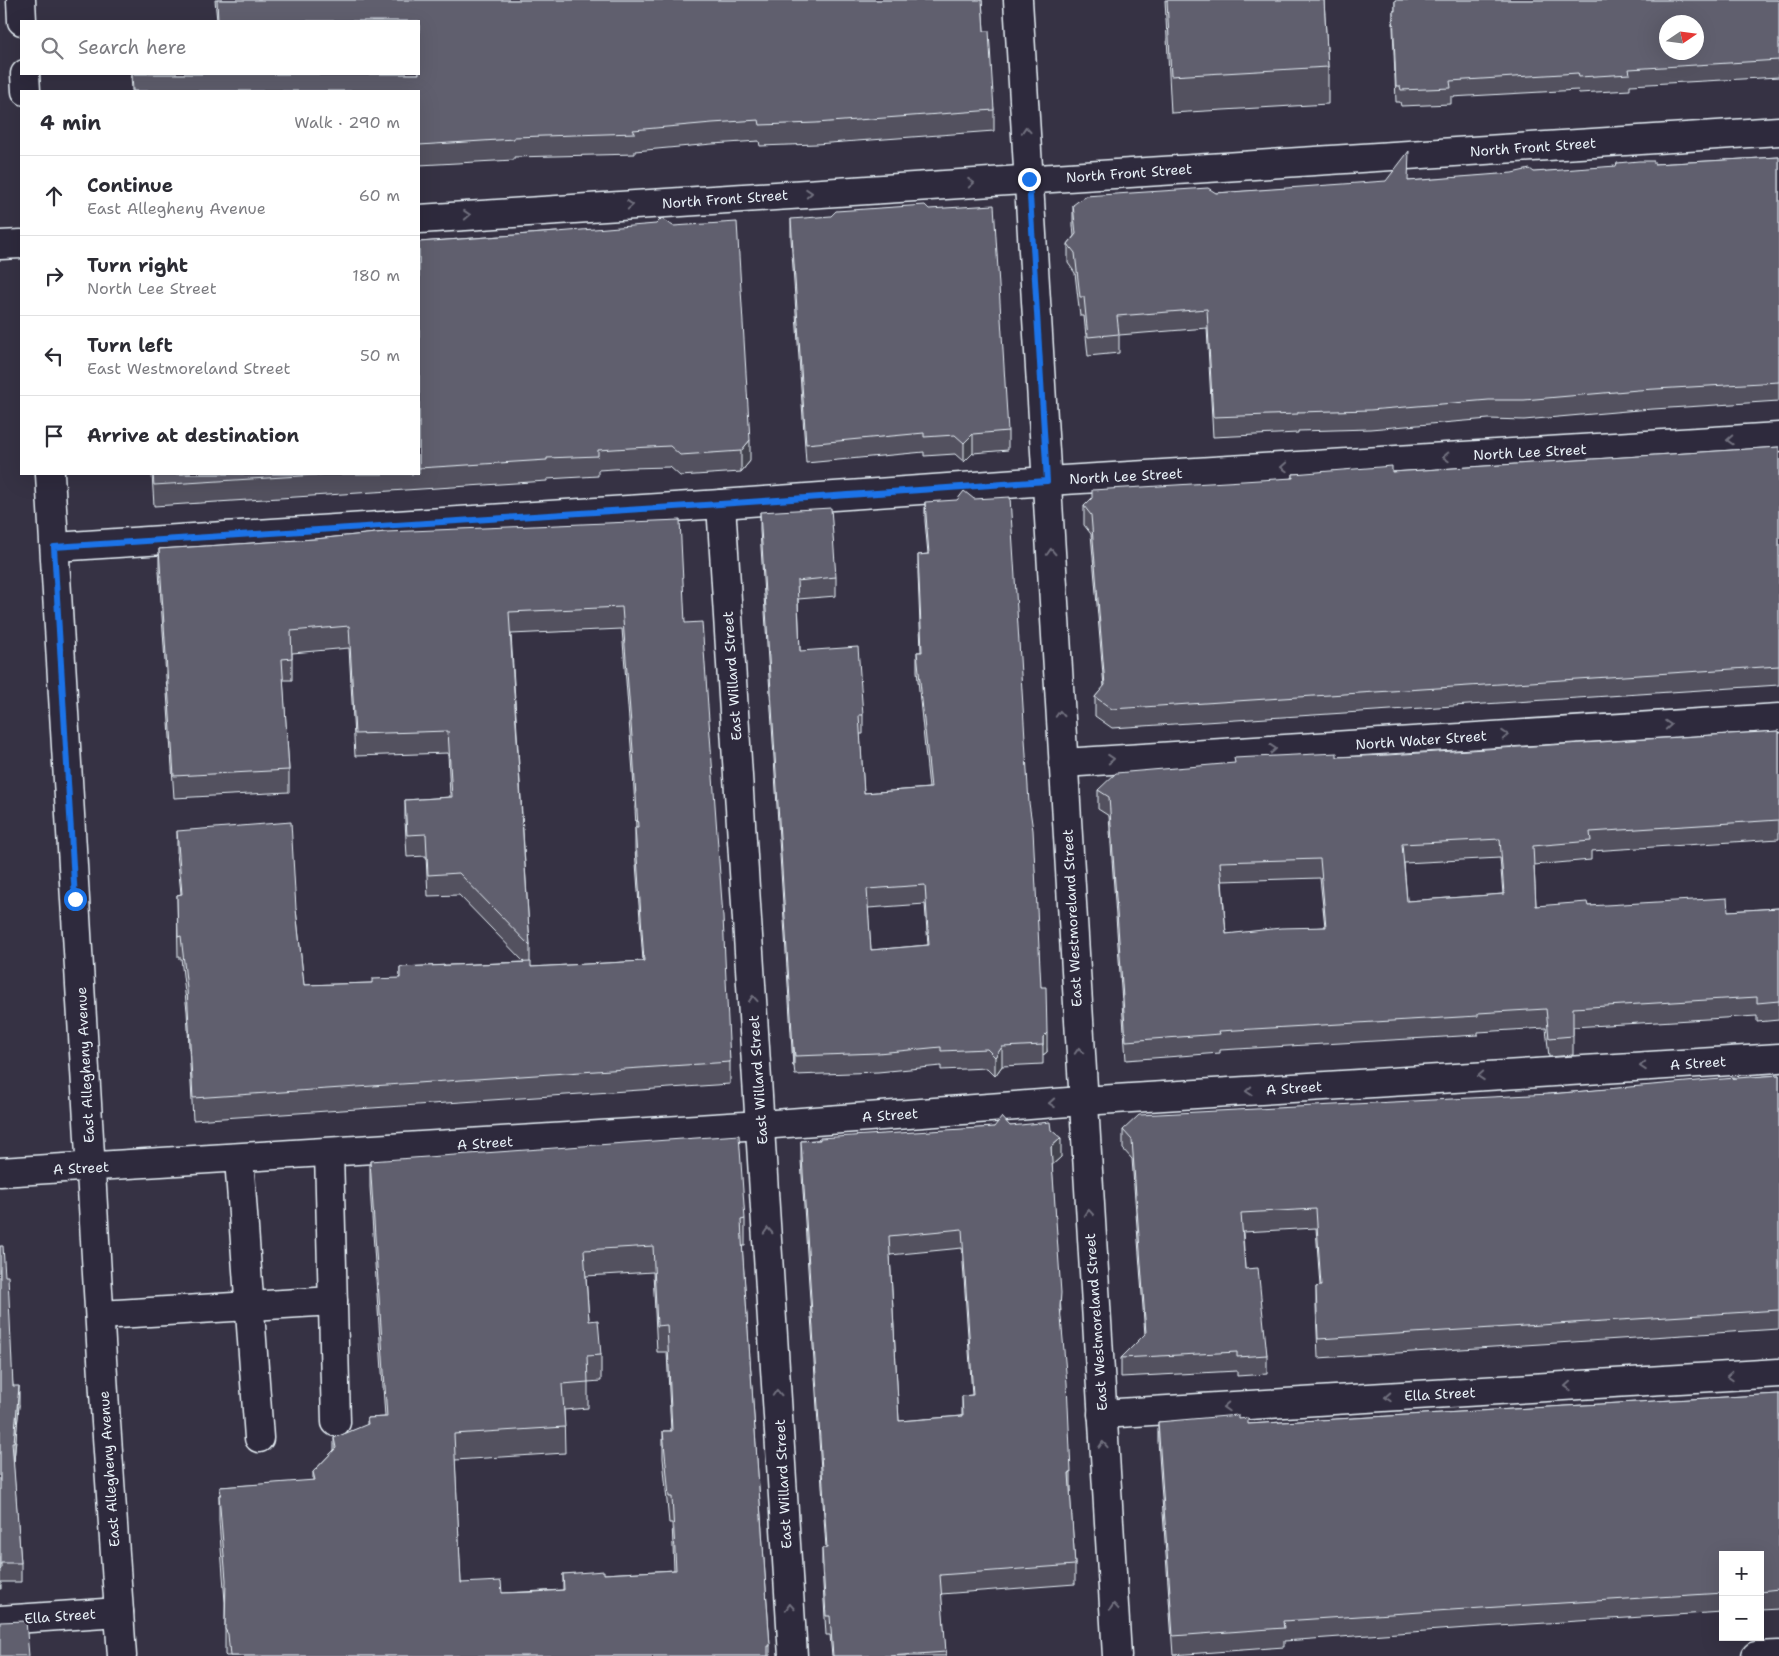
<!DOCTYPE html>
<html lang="en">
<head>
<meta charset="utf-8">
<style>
  body { margin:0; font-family:"Shantell Sans",sans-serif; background:#f2f2f3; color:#2b2b33 }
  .controls { position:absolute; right:15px; bottom:15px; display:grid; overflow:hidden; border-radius:0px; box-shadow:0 5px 20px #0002 }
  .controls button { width:45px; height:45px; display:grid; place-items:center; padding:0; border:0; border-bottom:1px solid #e1e1e2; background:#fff; color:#2b2b33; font:25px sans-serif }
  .compass { position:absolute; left:1659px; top:15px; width:45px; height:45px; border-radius:50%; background:#fff; box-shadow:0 5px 20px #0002; rotate:77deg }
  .stop { position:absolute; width:15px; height:15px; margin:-11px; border:4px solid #1a73e8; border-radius:50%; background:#fff }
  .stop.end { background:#1a73e8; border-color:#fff; box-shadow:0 1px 5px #0008 }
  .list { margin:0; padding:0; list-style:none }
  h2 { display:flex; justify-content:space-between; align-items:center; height:65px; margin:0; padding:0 20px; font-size:21px }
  h2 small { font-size:16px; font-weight:400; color:#7c7c81 }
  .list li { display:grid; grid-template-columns:32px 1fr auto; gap:15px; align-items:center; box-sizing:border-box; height:80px; padding:0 20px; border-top:1px solid #e1e1e2 }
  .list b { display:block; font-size:19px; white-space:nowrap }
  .list p { margin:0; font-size:16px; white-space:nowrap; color:#7c7c81 }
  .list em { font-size:16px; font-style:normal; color:#7c7c81 }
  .icon { flex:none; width:28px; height:28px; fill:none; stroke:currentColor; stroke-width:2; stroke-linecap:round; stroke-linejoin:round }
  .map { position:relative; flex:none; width:1779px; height:1656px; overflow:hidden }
  .search { position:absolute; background:#fff; box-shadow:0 5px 20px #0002; left:20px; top:20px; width:400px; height:55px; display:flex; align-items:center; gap:12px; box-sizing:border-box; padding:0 18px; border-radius:0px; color:#7c7c81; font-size:19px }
  .panel { position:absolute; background:#fff; box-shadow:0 5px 20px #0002; left:20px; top:90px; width:400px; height:385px; border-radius:0px }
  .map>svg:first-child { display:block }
</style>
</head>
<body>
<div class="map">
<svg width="1779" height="1656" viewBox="0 0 1779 1656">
  <rect width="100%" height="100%" fill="#363244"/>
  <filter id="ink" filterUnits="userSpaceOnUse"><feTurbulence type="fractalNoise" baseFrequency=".02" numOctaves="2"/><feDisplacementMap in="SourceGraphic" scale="10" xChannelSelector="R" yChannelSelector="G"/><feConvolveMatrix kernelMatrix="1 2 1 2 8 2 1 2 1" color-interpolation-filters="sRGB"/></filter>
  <g filter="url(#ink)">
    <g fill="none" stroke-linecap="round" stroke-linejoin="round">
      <defs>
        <g id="minor">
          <path d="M1018,0l99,1656"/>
          <path d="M419,219l1360,-88"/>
          <path d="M0,245l21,-1"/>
          <path d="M721,504l72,1152"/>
          <path d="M55,547l666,-43 326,-23 732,-44"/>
          <path d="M1063,763l716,-45"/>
          <path d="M329,1153l7,269"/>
          <path d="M239,1158l20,280"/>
          <path d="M0,1172l761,-47 321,-24 697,-43"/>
          <path d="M100,1315l233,-14"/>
          <path d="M1102,1414l677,-41"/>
          <path d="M0,1620l119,-8"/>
          <path d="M1756,1656l23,-1"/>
        </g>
        <g id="major">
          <path d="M21,0l1,21"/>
          <path d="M25,74l1,17"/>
          <path d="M50,474l54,919 18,263"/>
        </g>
      </defs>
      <use href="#minor" stroke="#e8f1f8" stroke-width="31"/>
      <use href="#major" stroke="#e8f1f8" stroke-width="31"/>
      <use href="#minor" stroke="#2f2a3d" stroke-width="28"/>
      <use href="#major" stroke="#2f2a3d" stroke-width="28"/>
    </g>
    <g fill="#53515f" stroke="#e8f1f8" fill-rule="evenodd">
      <path d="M215,0h767l2,31 10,79v21l-178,13 -56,2 -1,-5 -47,3 -77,7v3l-121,3v3l-95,5v-74h-287l-1,-17h288v-53h-202z"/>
      <path d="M1165,0h159l4,67v37l-157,9z"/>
      <path d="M1395,0h384v77l-149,8v5l-51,3 -1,-3 -127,7v7l-50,2 -1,-4h-4l-3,-75v-16h2z"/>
      <path d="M1779,157v244l-141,9 -114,10 -35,-1 -119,10 -72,2v2l-85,4 -6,-109 -88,7v18l-31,3 -4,-40h-4l-5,-43 -7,-10v-19l6,-8 -1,-11v-20l143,-12 193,-12 245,-17z"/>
      <path d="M791,219l217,212v19l-35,3 -9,9 -9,-8 -31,2v-4l-118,11 -15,-225z"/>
      <path d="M557,232l193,229 -9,11 -61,4 -10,-9 -40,1 -32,2v6l-51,3v2l-393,25 -2,-32h267v-232z"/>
      <path d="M1779,447v238l-667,43 -17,-12v-19l9,-10 -13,-153 -7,-9v-19l209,-28v-4l99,-2z"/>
      <path d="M925,502l116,485 6,65 -4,3v9l-41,2 -7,10 -8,-8 -46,2v-4l-63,6 -83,3 -1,-9h-1l-33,-535v-19l76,65v19l-38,3 2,52 63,64v19h-3l4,59 65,-5 -12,-117v-19h4l-3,-79v-18l10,-1 -3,-33zM925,904l3,41 -57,5 -3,-42z"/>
      <path d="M386,532l299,91 45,439v22l-537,36 -6,-109 -6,-53h-3l-1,-63 4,-1 -4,-41v-22l119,78 8,76 68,-2 28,-5v-11l124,-5 -65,-67 -31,1 -2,-40 -19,1 -2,-36v-21l45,-3 -2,-44 -93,3 -6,-108 -57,5v27h-9l6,90v22l-115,6 -15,-227v-22l156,-10zM622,629l11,143 3,55h-1v22l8,112 -112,6 -1,-5v-16l-19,-312z"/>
      <path d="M1779,731v108l-188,12v9l-57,5 2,41h52l140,5 51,-3v112l-22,2v-6l-184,11v28l-24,2 -3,-29 -68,4v3l-258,15v3l-94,7 -17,-244 -11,-7v-19l239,-33zM1500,858l3,36 -96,7 -3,-38zM1320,878l5,49 -99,7 -4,-53z"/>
      <path d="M1779,1075v254l-461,29 -2,-52v-19l4,-1 -4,-58 -73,4 2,37 22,86v19l-30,2v-5l-116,6v-19l24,-23 -13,-176 -9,-10v-19l427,-36z"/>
      <path d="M1010,1126l41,4 10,27 -9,8 9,147 -1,4 11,176h-1l5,73v19l-134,10 5,62h-114l-2,-21h-4l-4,-68v-19h4l-25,-388v-19zM962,1248l10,147 -10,1v20l-63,5 -9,-166z"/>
      <path d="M370,1161l375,58v27h-3l28,400v10h-544l-1,-1v-53l-6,-81v-26h1v-8l93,-6v-9l21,-22v-12l33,-13v-7l18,-1 -15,-230zM653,1272l4,80h10l4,79h-8v27l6,65h3l2,47 -70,4h-41v16l-61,3 -41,-10 -6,-123 110,-7 -1,-43 24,-2v-26l13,-1v-26l-12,-34 -3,-45z"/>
      <path d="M0,1246l13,140 6,19 -5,56h-1l8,102v19h-20v7h-1z"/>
      <path d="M1779,1394v215l-19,1v-55h-37v57l-241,15 -198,14v6l-111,8 -15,-214v-19l80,-3 10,5z"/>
    </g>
    <g fill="#43424d" stroke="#e8f1f8">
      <path d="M973,434v19l-9,9v-19z"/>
      <path d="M750,440v21l-9,11v-21z"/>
      <path d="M1047,1033v19l-4,3v-18z"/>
      <path d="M794,1047v19h-1v-18z"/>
      <path d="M1002,1047v19l-7,10v-19z"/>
      <path d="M1061,1138v19l-10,9v-19z"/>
      <path d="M19,1386v19l-5,56v-19z"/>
      <path d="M1071,1472v20h-2v-19z"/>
    </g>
    <g fill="#605e6e" stroke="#e8f1f8" fill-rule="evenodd">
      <path d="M217,0h765l2,31h5l5,79 -178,13 -56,2 -1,-5 -47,3 -79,7 2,3 -121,4v2l-95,6v-54h-286l-1,-17h287v-53h-201z"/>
      <path d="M1167,0h157l4,67 -157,9z"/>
      <path d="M1395,0h384v60l-150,9 1,5 -51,3 -1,-4 -128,8 1,7 -50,2 -1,-4h-4l-3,-75h2zM1666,22h30v30h-30z"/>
      <path d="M1409,151l-1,30 104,-8 18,-4 4,3 82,-6 1,-3 22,-2h15v3l125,-7v225l-141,8 -114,10h-35l-119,10 -72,2v2l-85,3 -6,-108 -90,7 2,18 -31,3 -4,-40h-4l-5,-44 -7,-9 8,-10 -3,-29 12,-9 123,-8 8,5 170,-12z"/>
      <path d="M925,205l4,4 65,-4 14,226 -35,3 -9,9 -9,-8 -31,2v-4l-118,11 -15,-225 40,-3 5,-5z"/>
      <path d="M662,218l11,8 64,-4 13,218 -9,11 -61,4 -10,-9 -40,2 -32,2v6l-51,2v2l-128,8v-226l138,-10 99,-8z"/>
      <path d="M1779,447v219l-667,43 -17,-12 10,-12 -14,-170 -7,-9 8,-8v-8l201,-12v-4l99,-8v6z"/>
      <path d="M153,474h179l-178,11z"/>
      <path d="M964,491l10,8 36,-2 19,306 4,27 8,157h5l1,46 -4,4v8l-41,2 -7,10 -8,-8 -46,2v-4l-63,6 -83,3 -1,-9 -1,1 -33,-536 71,-4 5,69 -39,4 3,70 58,-4 5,68h-4l5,78 67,-5 -14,-136h5l-4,-97 11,-1 -4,-52 32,-2zM925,885l4,60 -58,5 -4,-61z"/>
      <path d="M680,520l5,103 17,-1 21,295 7,145 -537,36 -6,-109 -6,-53 -3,1 -1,-42 5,-1 -5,-63 114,-9 5,87 8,76 68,-2v-4l28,-1v-11l131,-5v5l113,-6 -9,-134h3l-5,-77 -11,-143 -113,5 21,334 -71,-73 -31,2 -2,-41 -19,1 -2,-35 47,-3 -4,-66 -93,3 -6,-108 -58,5 1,27 -10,1 7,111 -115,6 -15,-227 156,-10 71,-7z"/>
      <path d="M1779,731v89l-189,12 1,9 -58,5 3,60 51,-4 1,4 139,-8 1,13 51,-3v93l-22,2v-6l-184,11v28l-24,2 -3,-29 -68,4v3l-259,15 1,3 -94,7 -17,-244 -11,-7 18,-17 119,-10 -1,-5 103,-5v4l50,-2zM1500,839l4,55 -97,7 -5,-57zM1320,859l6,68 -45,1 -55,6 -6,-72z"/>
      <path d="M1779,1075v235l-461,29 -2,-52 5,-1 -5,-77 -75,4 4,56 13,-1 9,87 -30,2v-5l-116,6 25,-25 -14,-193 -9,-10 16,-15 411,-21 159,-14z"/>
      <path d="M1002,1117l8,9 40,-4 1,8 10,8 -10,9 10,146 -1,14 7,76 4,89 -2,1 6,92 -135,10 6,77 -57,4h-56l-3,-40h-4l-4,-68h5l-26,-407 19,-1v-2l174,-11zM962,1229l11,166 -11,1 1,20 -64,5 -10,-185z"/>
      <path d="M739,1135l6,84 -4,1 2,38 27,388h-2v10h-538l-2,-22 -3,-5 1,-49 -7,-85h2l-1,-8 95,-7 -2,-8 23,-24 -2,-10 34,-14 -1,-6 20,-1 -17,-256zM653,1246l4,80 10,-1 5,106h-9l6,66h3l4,73 -72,4v-3l-41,3 1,16 -30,2 -32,1 -1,-12 -40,2 -7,-149 111,-7 -3,-43 26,-2 -1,-26 14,-1 -3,-35 -9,1 -5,-71z"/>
      <path d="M0,1246h3l2,30h3l5,110h6l-5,56h-2l9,121h-20v6l-1,1z"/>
      <path d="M1779,1394v195l-19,2v-36h-37v38l-241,15 -199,13 1,7 -111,8 -15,-214 80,-7v4l10,-1v6z"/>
      <path d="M26,1621l3,35h-29v-34z"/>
    </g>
    <defs><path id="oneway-chevron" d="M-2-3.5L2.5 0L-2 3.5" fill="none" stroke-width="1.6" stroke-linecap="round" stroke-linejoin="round" transform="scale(1.25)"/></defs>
    <g stroke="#70707e">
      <use href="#oneway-chevron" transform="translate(1026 130) rotate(-94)"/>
      <use href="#oneway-chevron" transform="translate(971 183) rotate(-4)"/>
      <use href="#oneway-chevron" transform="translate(809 193) rotate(-4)"/>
      <use href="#oneway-chevron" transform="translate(630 205) rotate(-4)"/>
      <use href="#oneway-chevron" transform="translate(467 215) rotate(-4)"/>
      <use href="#oneway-chevron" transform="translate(1730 440) rotate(177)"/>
      <use href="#oneway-chevron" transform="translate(1446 457) rotate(177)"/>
      <use href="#oneway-chevron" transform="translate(1284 467) rotate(177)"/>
      <use href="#oneway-chevron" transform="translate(1051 552) rotate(-93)"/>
      <use href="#oneway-chevron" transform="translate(1060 714) rotate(-93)"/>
      <use href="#oneway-chevron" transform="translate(1668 725) rotate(-4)"/>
      <use href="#oneway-chevron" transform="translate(1505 735) rotate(-4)"/>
      <use href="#oneway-chevron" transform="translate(1273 749) rotate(-4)"/>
      <use href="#oneway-chevron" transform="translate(1111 759) rotate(-4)"/>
      <use href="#oneway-chevron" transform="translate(753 999) rotate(-94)"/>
      <use href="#oneway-chevron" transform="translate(1079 1051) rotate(-93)"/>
      <use href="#oneway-chevron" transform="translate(1643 1066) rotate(176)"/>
      <use href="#oneway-chevron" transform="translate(1481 1076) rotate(176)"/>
      <use href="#oneway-chevron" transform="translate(1249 1091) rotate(176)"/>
      <use href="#oneway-chevron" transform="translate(1052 1103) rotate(176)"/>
      <use href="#oneway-chevron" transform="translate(1089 1213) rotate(-94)"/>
      <use href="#oneway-chevron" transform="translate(768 1231) rotate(-93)"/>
      <use href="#oneway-chevron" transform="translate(1730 1376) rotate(177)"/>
      <use href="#oneway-chevron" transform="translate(1568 1386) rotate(177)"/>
      <use href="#oneway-chevron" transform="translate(777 1393) rotate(-93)"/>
      <use href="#oneway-chevron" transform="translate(1388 1397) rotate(177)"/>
      <use href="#oneway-chevron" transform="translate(1226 1407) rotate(177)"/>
      <use href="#oneway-chevron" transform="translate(1103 1445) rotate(-94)"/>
      <use href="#oneway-chevron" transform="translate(790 1607) rotate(-93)"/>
      <use href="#oneway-chevron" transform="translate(1114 1607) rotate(-94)"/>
    </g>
  </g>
  <g fill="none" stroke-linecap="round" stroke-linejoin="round" filter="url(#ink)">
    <path stroke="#1a73e8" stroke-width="6" d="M75,899l-21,-352 666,-43 327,-23 -18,-302"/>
  </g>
  <g text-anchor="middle" stroke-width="4" stroke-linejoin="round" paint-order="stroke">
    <g font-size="14" fill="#e8f1f8" stroke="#2f2a3d">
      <text transform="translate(1533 147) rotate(-4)" y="5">North Front Street</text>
      <text transform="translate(1129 173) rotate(-4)" y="5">North Front Street</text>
      <text transform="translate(725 199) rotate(-4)" y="5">North Front Street</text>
      <text transform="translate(1530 452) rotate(-3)" y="5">North Lee Street</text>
      <text transform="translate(1126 476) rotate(-3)" y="5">North Lee Street</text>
      <text transform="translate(732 676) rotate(-94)" y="5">East Willard Street</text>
      <text transform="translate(1421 740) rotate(-4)" y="5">North Water Street</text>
      <text transform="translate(1072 918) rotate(-93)" y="5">East Westmoreland Street</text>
      <text transform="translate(1698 1063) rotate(-4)" y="5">A Street</text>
      <text transform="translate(85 1065) rotate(-93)" y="5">East Allegheny Avenue</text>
      <text transform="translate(758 1080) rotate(-94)" y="5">East Willard Street</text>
      <text transform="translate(1294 1088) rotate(-4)" y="5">A Street</text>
      <text transform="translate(890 1115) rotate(-4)" y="5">A Street</text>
      <text transform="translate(485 1143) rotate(-4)" y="5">A Street</text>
      <text transform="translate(81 1168) rotate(-3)" y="5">A Street</text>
      <text transform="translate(1096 1322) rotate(-94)" y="5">East Westmoreland Street</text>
      <text transform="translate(1440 1394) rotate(-3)" y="5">Ella Street</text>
      <text transform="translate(109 1469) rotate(-94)" y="5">East Allegheny Avenue</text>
      <text transform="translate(783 1484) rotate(-93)" y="5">East Willard Street</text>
      <text transform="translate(60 1616) rotate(-4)" y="5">Ella Street</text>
    </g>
  </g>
</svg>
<div class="controls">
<button>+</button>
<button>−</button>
</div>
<svg class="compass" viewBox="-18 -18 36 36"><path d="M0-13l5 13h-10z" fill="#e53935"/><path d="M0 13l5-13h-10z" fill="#7c7c81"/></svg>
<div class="stop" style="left:75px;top:899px"></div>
<div class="stop end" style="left:1029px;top:179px"></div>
<div class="search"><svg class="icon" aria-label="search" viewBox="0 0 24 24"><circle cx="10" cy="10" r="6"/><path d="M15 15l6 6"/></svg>Search here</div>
<section class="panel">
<h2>4 min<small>Walk · 290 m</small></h2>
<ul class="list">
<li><svg class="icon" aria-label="ahead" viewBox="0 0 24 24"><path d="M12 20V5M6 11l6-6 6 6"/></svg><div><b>Continue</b><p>East Allegheny Avenue</p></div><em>60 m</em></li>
<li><svg class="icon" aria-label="right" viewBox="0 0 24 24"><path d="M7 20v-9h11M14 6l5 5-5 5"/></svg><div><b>Turn right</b><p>North Lee Street</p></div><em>180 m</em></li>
<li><svg class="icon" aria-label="left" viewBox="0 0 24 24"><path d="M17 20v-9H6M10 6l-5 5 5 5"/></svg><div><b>Turn left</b><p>East Westmoreland Street</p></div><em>50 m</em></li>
<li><svg class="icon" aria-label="arrive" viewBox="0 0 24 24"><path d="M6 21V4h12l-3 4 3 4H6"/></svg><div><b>Arrive at destination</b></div></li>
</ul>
</section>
</div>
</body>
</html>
